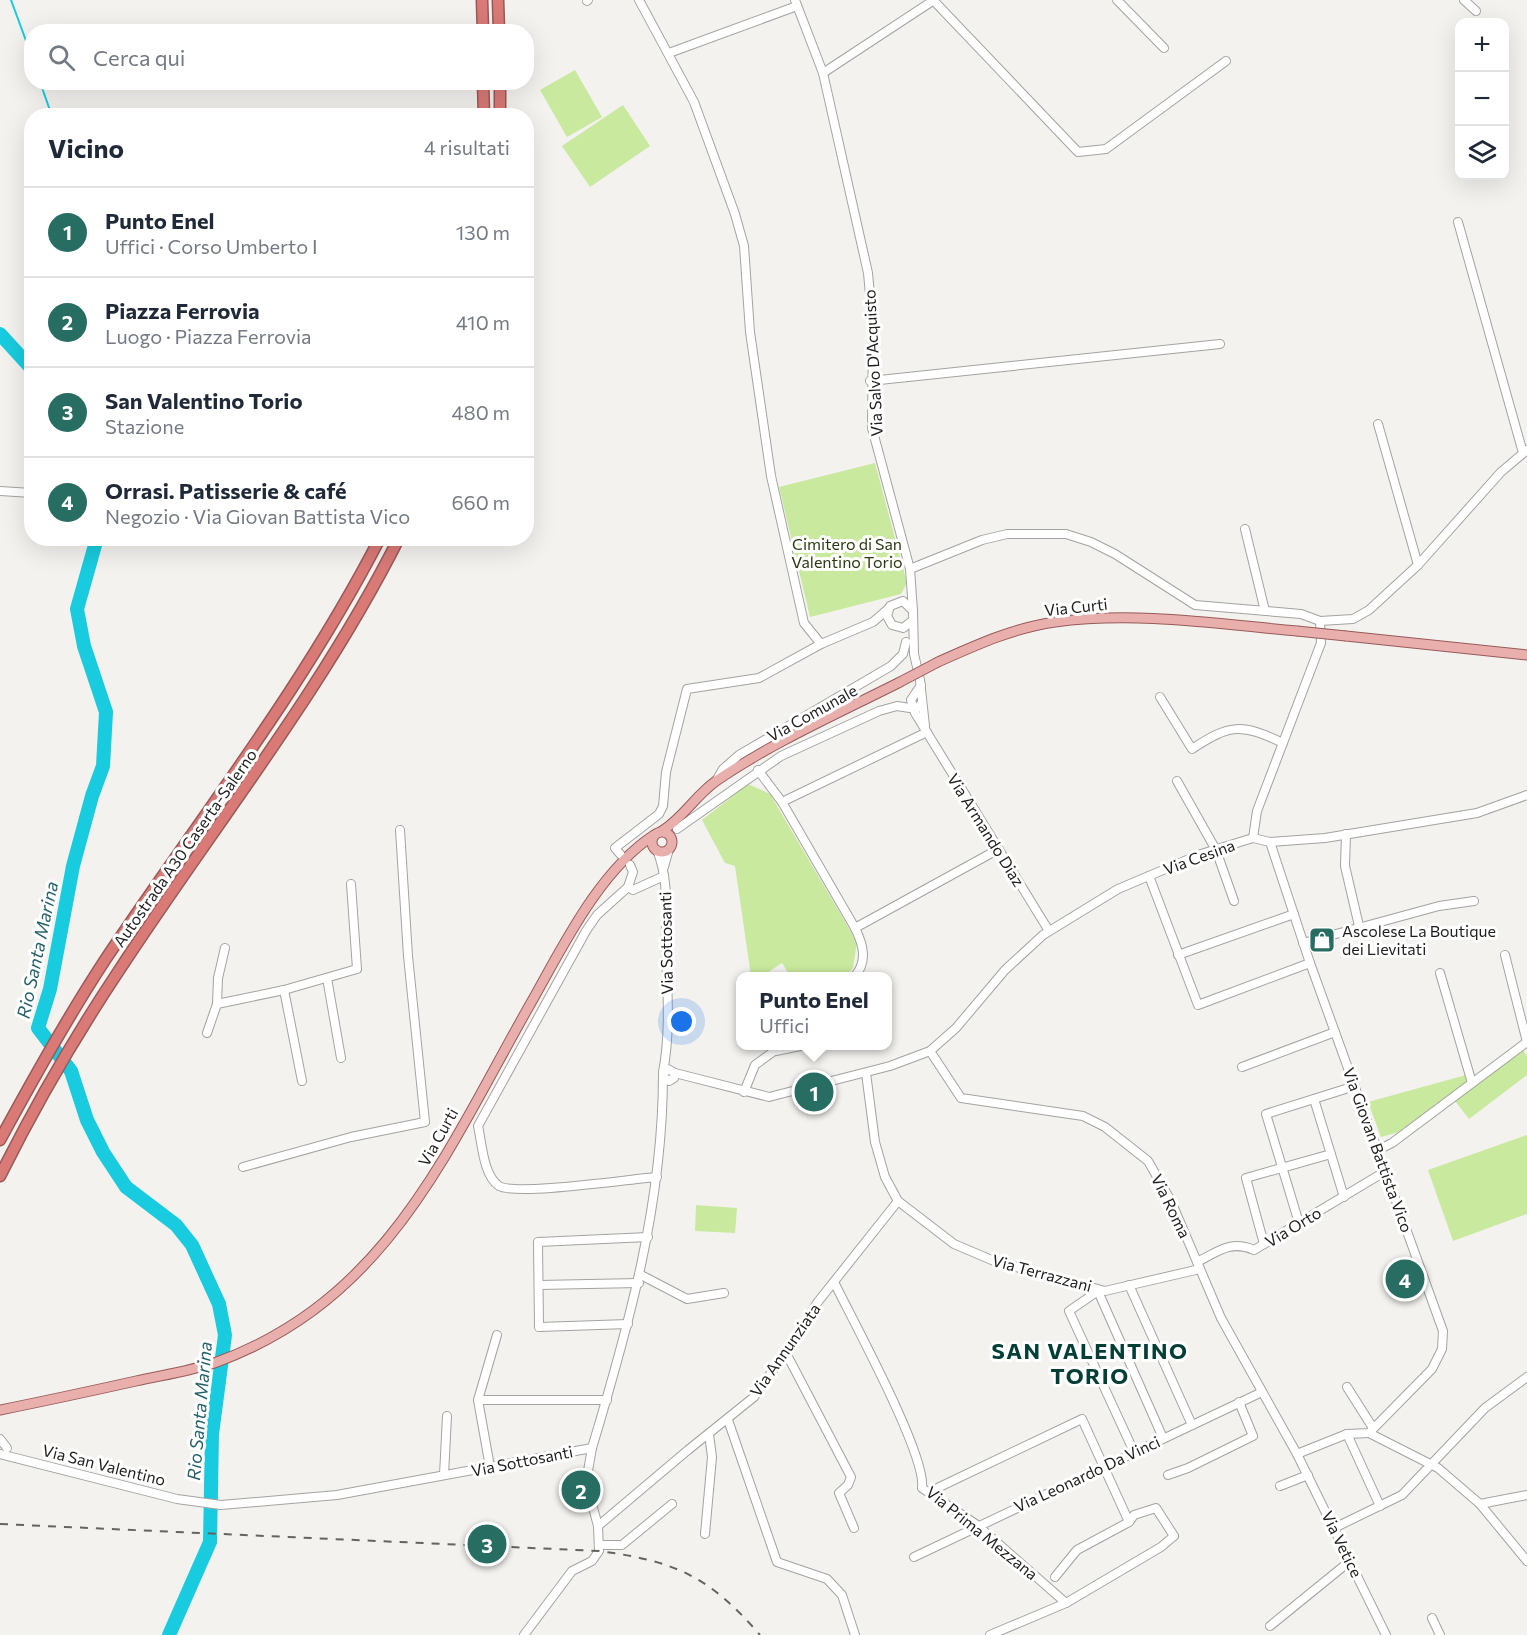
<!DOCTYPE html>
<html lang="it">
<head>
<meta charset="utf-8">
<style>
  body { margin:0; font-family:Commissioner,sans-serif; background:#f6f6f7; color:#1f2937 }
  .controls { position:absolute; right:18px; top:18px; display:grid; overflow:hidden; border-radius:12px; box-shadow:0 6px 24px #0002 }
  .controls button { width:54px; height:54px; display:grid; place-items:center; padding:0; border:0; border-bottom:2px solid #e0e1e3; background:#fff; color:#1f2937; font:30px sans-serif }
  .you { position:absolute; left:682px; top:1022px; width:21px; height:21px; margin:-15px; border:4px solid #fff; border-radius:50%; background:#1a73e8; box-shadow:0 0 0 9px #1a73e833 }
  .badge { display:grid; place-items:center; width:39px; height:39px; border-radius:50%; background:#276d62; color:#fff; font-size:20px; font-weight:700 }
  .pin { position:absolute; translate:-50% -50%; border:3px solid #fff; box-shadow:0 2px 6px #0006 }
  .popup { position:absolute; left:736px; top:972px; width:156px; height:78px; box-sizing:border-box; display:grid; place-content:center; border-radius:12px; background:#fff; filter:drop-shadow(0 2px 4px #0005); font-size:20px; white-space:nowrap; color:#747a83 }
  .popup b { font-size:22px; color:#1f2937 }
  .popup::after { content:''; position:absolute; left:50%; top:100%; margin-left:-12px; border:12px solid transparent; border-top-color:#fff }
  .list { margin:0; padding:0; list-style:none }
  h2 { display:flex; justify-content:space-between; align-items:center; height:78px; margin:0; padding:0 24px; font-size:26px }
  h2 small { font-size:20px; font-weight:400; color:#747a83 }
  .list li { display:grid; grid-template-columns:39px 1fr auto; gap:18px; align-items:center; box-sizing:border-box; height:90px; padding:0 24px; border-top:2px solid #e0e1e3 }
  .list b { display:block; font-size:22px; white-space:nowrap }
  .list p { margin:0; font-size:20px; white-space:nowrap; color:#747a83 }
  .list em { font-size:20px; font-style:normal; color:#747a83 }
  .icon { flex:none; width:33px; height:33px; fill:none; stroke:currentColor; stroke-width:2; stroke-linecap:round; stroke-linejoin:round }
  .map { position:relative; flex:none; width:1527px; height:1635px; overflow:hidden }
  .search { position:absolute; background:#fff; box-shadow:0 6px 24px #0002; left:24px; top:24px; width:510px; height:66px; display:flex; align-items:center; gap:15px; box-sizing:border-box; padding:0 21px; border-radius:24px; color:#747a83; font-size:22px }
  .panel { position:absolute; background:#fff; box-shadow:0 6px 24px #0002; left:24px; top:108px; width:510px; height:438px; border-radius:24px }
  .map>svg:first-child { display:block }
</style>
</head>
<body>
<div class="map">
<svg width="1527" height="1635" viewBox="0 0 1527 1635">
  <rect width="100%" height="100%" fill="#f4f2ef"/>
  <g fill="#c9e99e">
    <path d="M575,70l27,47 -35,20 -27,-47z"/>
    <path d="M623,105l27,41 -60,41 -28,-41z"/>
    <path d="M875,463l32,120 -6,11 -91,23 -31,-130z"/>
    <path d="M748,784l22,10 87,148 -4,26 -7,8h-56l-8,-13 -20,13h-11l-16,-110 -10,-3 -23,-43z"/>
    <path d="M1522,1049l5,7v19l-58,44 -14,-18z"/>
    <path d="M1466,1075l2,9 -65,47 -22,6 -13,-35z"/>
    <path d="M1527,1135v79l-74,27 -25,-71z"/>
    <path d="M696,1205l41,3 -2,25 -40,-2z"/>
  </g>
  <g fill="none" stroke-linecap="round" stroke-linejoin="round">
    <g stroke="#19cbde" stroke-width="2">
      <path d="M11,0l21,57"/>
      <path d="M40,82l12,34"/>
    </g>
    <g stroke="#19cbde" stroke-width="14">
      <path d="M0,334l32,35"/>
      <path d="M97,538l-20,71 7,37 22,66 -3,54 -11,30 -19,70 -23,123 -12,39 33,43 16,49 16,32 23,35 50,38 16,20 27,59 6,31 -13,99 -2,108 -41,93"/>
    </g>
    <defs>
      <g id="minor">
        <path d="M639,0l55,102 41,112 9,32 6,86 21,144 33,147 17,21"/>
        <path d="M795,0l28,73 45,200 5,55 -1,100 38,141 3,42"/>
        <path d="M1117,0l47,48"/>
        <path d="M1464,0l12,11"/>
        <path d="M587,1l1,-1"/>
        <path d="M934,1l144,151 28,-3 120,-88"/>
        <path d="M669,53l128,-47"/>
        <path d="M823,73l111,-73"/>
        <path d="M1458,222l65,231"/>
        <path d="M870,381l350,-37"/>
        <path d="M1378,424l40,141"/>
        <path d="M0,491l32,2"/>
        <path d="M1245,529l20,82"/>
        <path d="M910,569l72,-29 25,-6h59l25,8 24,12 80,51 106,9 19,7 33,-2 16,-9 49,-45 83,-93 26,-22"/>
        <path d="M912,621l-9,7 -11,-3 -5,-9 3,-10 13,-5 10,10 1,43 6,26 5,46"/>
        <path d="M921,685l-10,15 4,13 134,218"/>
        <path d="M1160,697l32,52c38,-25 49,-26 91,-6"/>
        <path d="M758,770l24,32 73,126c8,16 13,33 0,48"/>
        <path d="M716,781l7,-12 16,-14 152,-89 12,-12 3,-12"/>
        <path d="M1177,781l39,69 18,51"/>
        <path d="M782,802l145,-70"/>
        <path d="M677,829l104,-73 98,-45 18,-5 19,3 6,-6"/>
        <path d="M1346,834l-1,32 14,60"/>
        <path d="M1253,838l4,-27 64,-168 -1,-22"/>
        <path d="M1270,842l40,121 133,368 -1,18 -10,20 -63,64 -22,1 -50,20"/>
        <path d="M657,850c13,32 8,64 9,97 1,41 5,84 -3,125"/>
        <path d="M621,855l-6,-7 44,-34 4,-8 3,-34 21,-83 72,-11 62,-34 52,-22 15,-13"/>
        <path d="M630,865l3,7 -5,15 5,3 31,-14"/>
        <path d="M664,867l5,-18"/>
        <path d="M1149,876l49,129 112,-42"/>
        <path d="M628,887l-31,28 -11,16 -108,195c4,17 5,49 21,60 18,10 131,-7 158,-9"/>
        <path d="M855,928l142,-78"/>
        <path d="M1303,943l136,-37 35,-5"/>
        <path d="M1178,955l116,-41"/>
        <path d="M1440,973l32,110"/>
        <path d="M327,978l14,80"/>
        <path d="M284,990l18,91"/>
        <path d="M217,1004l1,-26 7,-30"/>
        <path d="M207,1033l10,-29 67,-14 73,-21 -6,-85"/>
        <path d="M776,1051l24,-5"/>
        <path d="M930,1051l31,47 122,18 22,11 43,34 23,40 50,117 76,136 89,181"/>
        <path d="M1242,1067l93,-35"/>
        <path d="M675,1073l94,24 121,-31 40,-15 26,-23 49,-58 38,-35 75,-46 83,-35 52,-16 17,4 55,-4 152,-25 50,-18"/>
        <path d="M866,1073l9,69 10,35 13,24 56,43 40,17 111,30 95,-22"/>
        <path d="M744,1092l11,-27 26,-19"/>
        <path d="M1314,1099l30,98"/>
        <path d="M1378,1150l14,-7 135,-101 -22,-87"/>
        <path d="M243,1167l108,-30 74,-15 -17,-166 -8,-126"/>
        <path d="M1299,1223l-33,-109 89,-28"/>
        <path d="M1264,1244l-18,-66 85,-24"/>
        <path d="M1197,1262c22,-11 34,-22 57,-12l132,-79"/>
        <path d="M641,1275l46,24 37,-6"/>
        <path d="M834,1282c18,37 93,174 88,206l55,37 89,78 -76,32"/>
        <path d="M539,1285l100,-2"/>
        <path d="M1129,1285l63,140"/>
        <path d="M1097,1289l66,149"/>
        <path d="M1098,1291l-29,20 65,141"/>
        <path d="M628,1324l-89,3 -1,-85 110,-5"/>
        <path d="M786,1353l65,124 -3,8 -9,8 15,35"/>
        <path d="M1347,1387l26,41"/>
        <path d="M478,1400h129"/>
        <path d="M728,1420l49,142 50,17 15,16 13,40"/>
        <path d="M1369,1433l69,35 42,36 47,-9"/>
        <path d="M1347,1434l33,72"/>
        <path d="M0,1439l7,9"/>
        <path d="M0,1454l177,45 44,6 116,-10 255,-47c37,-123 71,-245 71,-374l5,-5 7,4 -1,5 -5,3 -6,-5"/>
        <path d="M490,1467l-12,-67 19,-65"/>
        <path d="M444,1475l3,-59"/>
        <path d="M1168,1475l20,-7 65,-32 -14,-34"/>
        <path d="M1280,1486l28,-11"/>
        <path d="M929,1492l153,-73 47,103"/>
        <path d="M1480,1504l47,57"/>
        <path d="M598,1526l90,-76 66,-53 44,-62 19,-32 81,-102"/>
        <path d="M1334,1528l68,-33 83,-87 42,-31"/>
        <path d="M705,1534l7,-77 -3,-23"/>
        <path d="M600,1545h22l50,-41"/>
        <path d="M914,1557l348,-165"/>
        <path d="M1055,1577l22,-27 52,-28 5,-7 22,-7 18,28 -13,11 -95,56"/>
        <path d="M1432,1618l8,17"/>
        <path d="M1270,1626l80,-65"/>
        <path d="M524,1635l48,-64 20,-10 7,-10 -1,-25 -12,-44 6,-34"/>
      </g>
      <g id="major">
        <path d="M1346,636l181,19"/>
        <path d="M938,662c38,-17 75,-34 117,-40 80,-11 163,2 242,9"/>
        <path d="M662,831c21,-13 33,-35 54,-50 57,-39 123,-68 184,-99"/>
        <circle cx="662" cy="842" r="10"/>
        <path d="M0,1410c45,-9 91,-19 136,-29 27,-6 55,-10 81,-19 172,-63 231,-214 315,-361 31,-55 68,-131 122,-166"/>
      </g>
      <g id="highway">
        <path d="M482,0l1,32"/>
        <path d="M498,0l1,32"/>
        <path d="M483,82l1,34"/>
        <path d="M500,82v34"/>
        <path d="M0,1140c33,-61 67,-122 105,-180 93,-139 198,-272 275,-422"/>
        <path d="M0,1176c35,-70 74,-138 118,-204 94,-144 203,-279 281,-434"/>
      </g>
    </defs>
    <use href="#minor" stroke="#a5a3a1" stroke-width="10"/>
    <use href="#major" stroke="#985a58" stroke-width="11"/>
    <use href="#highway" stroke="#985a58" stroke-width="13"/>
    <use href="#minor" stroke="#fff" stroke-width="8"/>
    <use href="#major" stroke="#e8afad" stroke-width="9"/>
    <use href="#highway" stroke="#d97a77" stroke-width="10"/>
    <path stroke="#646361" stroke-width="2" stroke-dasharray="8 8" stroke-linecap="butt" d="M0,1524l599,27c76,10 110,25 161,84"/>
    <defs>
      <g id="major-bridge">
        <path d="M1297,631l49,5"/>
        <path d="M900,682l38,-20"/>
      </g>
    </defs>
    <use href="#major-bridge" stroke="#985a58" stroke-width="11" stroke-linecap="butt"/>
    <use href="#major-bridge" stroke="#e8afad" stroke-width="9"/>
  </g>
  <defs>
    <symbol id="shop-square" viewBox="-11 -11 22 22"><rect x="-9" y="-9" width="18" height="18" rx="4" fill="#276d62" stroke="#fff"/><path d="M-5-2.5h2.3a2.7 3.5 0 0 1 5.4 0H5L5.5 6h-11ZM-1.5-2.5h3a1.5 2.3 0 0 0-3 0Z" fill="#fff"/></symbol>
  </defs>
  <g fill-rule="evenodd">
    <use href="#shop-square" x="1307" y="925" width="30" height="30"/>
  </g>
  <g text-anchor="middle" stroke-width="6" stroke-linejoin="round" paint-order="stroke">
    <g font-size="16" fill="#1f1e1d" stroke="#fff">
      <text transform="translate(873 363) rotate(-93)" y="6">Via Salvo D'Acquisto</text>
      <text transform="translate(1076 607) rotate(-6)" y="6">Via Curti</text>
      <text transform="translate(812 713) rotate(-29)" y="6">Via Comunale</text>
      <text transform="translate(986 830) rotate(58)" y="6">Via Armando Diaz</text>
      <text transform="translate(185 848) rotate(-55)" y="6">Autostrada A30 Caserta-Salerno</text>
      <text transform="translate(1199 857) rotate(-20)" y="6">Via Cesina</text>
      <text transform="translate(666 943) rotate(-91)" y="6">Via Sottosanti</text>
      <text transform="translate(438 1137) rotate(-61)" y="6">Via Curti</text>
      <text transform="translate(1378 1150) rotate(70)" y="6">Via Giovan Battista Vico</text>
      <text transform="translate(1171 1206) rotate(64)" y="6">Via Roma</text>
      <text transform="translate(1293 1227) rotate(-31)" y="6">Via Orto</text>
      <text transform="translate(1042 1273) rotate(15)" y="6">Via Terrazzani</text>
      <text transform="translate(785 1350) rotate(-55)" y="6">Via Annunziata</text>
      <text transform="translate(522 1461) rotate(-11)" y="6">Via Sottosanti</text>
      <text transform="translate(104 1465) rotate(14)" y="6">Via San Valentino</text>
      <text transform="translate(1087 1474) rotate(-25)" y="6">Via Leonardo Da Vinci</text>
      <text transform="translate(982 1533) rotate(39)" y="6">Via Prima Mezzana</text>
      <text transform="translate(1342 1544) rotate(64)" y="6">Via Vetice</text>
    </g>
    <g font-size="16" fill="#2a3912" stroke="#fff">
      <text x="847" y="550">Cimitero di San<tspan x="847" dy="18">Valentino Torio</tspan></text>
    </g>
    <g font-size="16" fill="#1f1e1d" stroke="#fff" text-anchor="start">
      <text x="1342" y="937">Ascolese La Boutique<tspan x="1342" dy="18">dei Lievitati</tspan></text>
    </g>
    <g font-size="18" font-style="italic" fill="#24626a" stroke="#fff">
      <text transform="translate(38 950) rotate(-78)" y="6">Rio Santa Marina</text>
      <text transform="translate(200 1411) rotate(-85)" y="6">Rio Santa Marina</text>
    </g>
    <g font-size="22" font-weight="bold" letter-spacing="1.5" fill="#003e36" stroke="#fff">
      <text x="1090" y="1359">SAN VALENTINO<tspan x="1090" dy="25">TORIO</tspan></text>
    </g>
  </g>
</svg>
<div class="controls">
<button>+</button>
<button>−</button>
<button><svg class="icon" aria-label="layers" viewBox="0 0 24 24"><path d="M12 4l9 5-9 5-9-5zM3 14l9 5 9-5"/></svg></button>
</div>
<div class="you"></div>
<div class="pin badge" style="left:814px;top:1092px">1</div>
<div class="popup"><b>Punto Enel</b>Uffici</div>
<div class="pin badge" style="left:581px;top:1490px">2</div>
<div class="pin badge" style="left:487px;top:1544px">3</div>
<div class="pin badge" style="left:1405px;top:1279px">4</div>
<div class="search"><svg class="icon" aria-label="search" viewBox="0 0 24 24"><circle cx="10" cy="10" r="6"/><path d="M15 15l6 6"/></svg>Cerca qui</div>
<section class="panel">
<h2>Vicino<small>4 risultati</small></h2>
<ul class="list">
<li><span class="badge">1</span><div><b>Punto Enel</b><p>Uffici · Corso Umberto I</p></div><em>130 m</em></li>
<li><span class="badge">2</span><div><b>Piazza Ferrovia</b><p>Luogo · Piazza Ferrovia</p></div><em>410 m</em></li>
<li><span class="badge">3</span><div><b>San Valentino Torio</b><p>Stazione</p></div><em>480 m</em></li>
<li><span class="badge">4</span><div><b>Orrasi. Patisserie &amp; café</b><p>Negozio · Via Giovan Battista Vico</p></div><em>660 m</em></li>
</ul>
</section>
</div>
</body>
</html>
